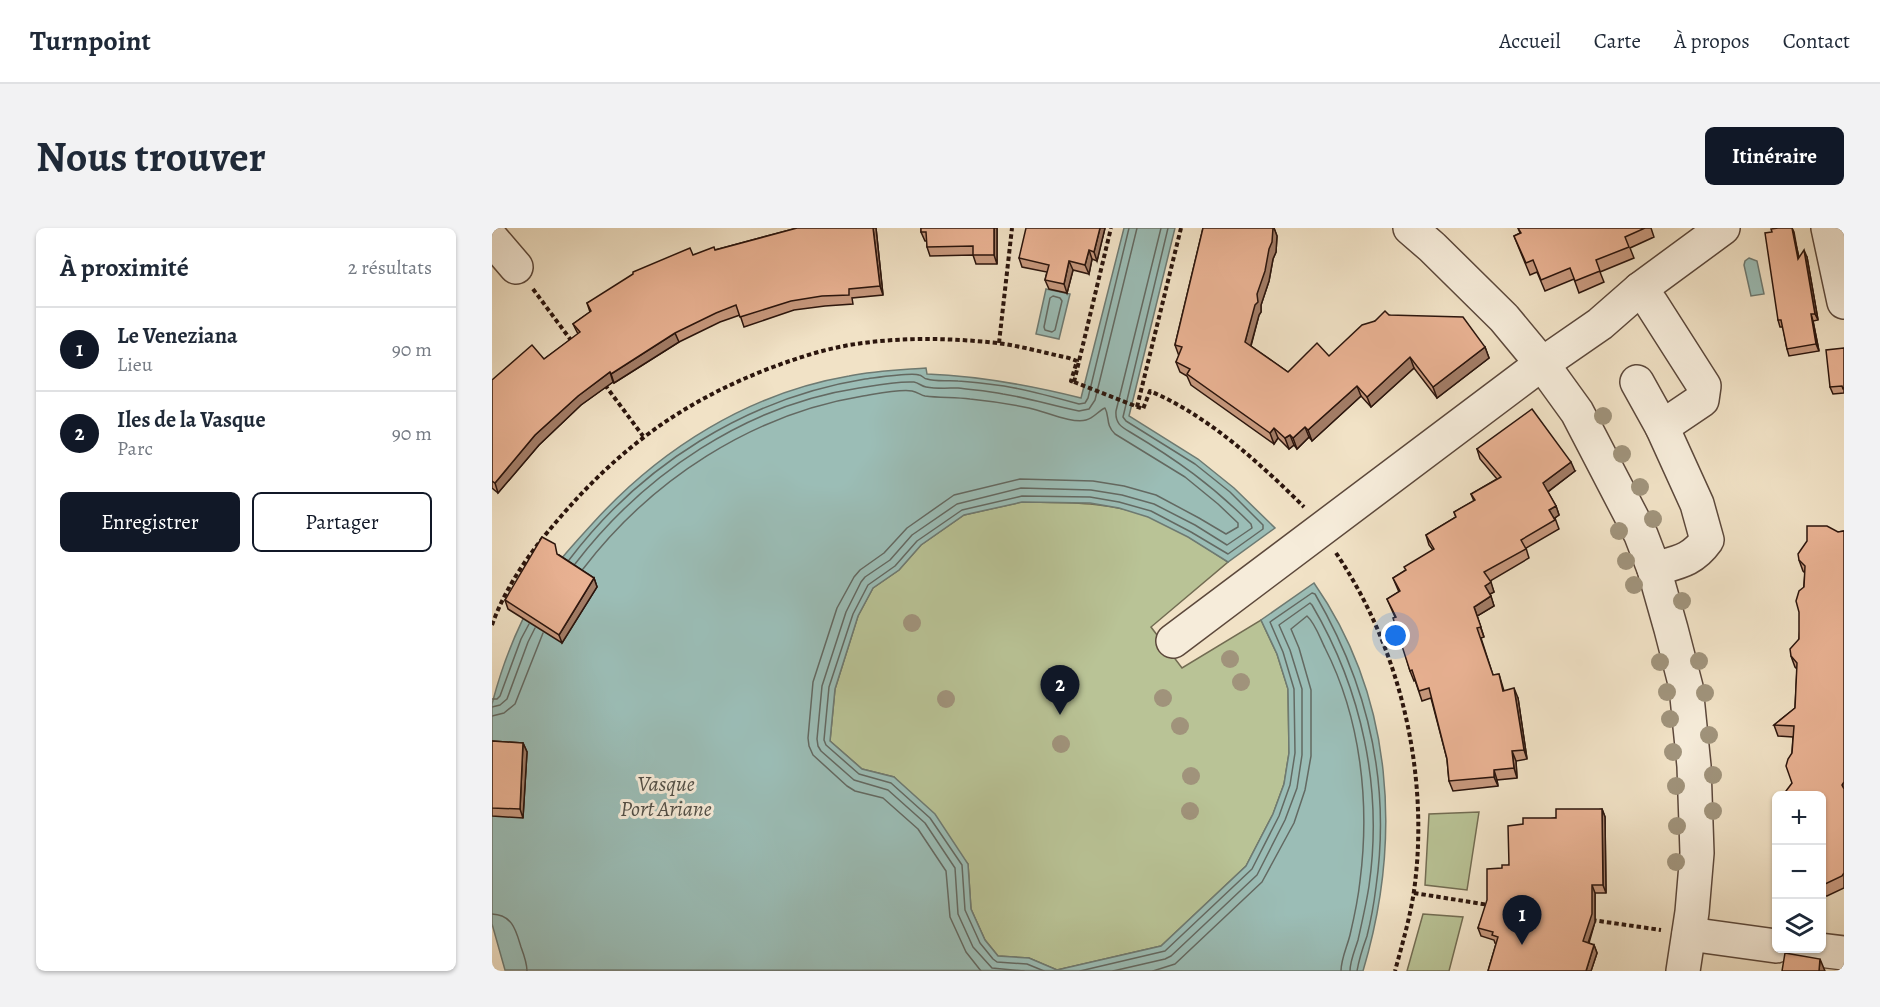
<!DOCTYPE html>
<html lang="fr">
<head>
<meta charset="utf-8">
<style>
  body { margin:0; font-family:Alegreya,serif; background:#f2f2f3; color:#1f2937 }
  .controls { position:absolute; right:18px; bottom:18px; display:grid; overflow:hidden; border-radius:9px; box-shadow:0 2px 4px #0004 }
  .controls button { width:54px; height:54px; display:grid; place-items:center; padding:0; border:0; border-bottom:2px solid #e0e1e3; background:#fff; color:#1f2937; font:30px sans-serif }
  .you { position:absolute; left:904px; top:408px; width:21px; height:21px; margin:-15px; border:4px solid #fff; border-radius:50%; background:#1a73e8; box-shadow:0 0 0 9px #1a73e833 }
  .badge { display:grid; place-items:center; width:39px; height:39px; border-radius:50%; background:#111827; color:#fff; font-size:20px; font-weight:700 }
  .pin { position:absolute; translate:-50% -50px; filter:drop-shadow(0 2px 3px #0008) }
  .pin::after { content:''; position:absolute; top:32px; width:21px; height:18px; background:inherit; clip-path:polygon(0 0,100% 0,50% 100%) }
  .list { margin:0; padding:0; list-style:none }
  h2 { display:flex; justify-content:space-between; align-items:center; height:78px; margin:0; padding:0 24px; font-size:26px }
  h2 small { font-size:20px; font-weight:400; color:#747a83 }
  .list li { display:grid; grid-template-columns:39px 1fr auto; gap:18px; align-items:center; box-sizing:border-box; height:84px; padding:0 24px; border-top:2px solid #e0e1e3 }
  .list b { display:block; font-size:22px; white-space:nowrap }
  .list p { margin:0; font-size:20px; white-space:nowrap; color:#747a83 }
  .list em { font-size:20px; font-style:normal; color:#747a83 }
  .actions { display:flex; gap:12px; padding:18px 24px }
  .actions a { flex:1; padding:14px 0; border:2px solid #111827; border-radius:9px; text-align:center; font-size:21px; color:#111827 }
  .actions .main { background:#111827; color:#fff }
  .icon { flex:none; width:33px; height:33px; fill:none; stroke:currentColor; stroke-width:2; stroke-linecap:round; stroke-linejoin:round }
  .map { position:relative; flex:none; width:1352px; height:743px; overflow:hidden; border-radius:9px }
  header { display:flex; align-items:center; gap:36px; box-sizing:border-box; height:84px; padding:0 30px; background:#fff; border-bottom:2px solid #e0e1e3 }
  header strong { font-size:28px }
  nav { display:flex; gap:33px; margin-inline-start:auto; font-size:21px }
  .intro { display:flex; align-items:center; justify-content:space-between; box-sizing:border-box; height:144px; padding:0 36px }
  h1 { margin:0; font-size:42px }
  .button { padding:15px 27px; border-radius:9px; background:#111827; color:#fff; font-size:21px; font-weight:700 }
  main { display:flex; gap:36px; padding:0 36px }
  aside { flex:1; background:#fff; border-radius:9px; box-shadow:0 2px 4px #0004 }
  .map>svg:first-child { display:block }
</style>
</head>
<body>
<header>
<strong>Turnpoint</strong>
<nav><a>Accueil</a><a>Carte</a><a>À propos</a><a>Contact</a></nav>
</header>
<div class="intro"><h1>Nous trouver</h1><a class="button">Itinéraire</a></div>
<main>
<aside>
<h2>À proximité<small>2 résultats</small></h2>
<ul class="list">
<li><span class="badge">1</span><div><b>Le Veneziana</b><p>Lieu</p></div><em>90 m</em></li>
<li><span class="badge">2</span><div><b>Iles de la Vasque</b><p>Parc</p></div><em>90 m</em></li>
</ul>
<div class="actions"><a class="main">Enregistrer</a><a>Partager</a></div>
</aside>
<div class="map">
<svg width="1352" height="743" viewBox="0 0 1352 743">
  <rect width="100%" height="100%" fill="#f1e2c6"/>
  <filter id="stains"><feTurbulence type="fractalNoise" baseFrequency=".00333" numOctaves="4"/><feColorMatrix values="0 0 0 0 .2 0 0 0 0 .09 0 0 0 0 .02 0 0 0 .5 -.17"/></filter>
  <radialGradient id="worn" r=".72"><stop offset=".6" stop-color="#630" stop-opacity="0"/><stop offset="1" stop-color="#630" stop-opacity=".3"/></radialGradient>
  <g fill="#b9c396" stroke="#726c52" stroke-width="1.5">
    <path d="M530,274c42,1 85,-1 125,14 29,11 56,30 81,46l-77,65 31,41 79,-48 16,34 11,35 1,64 -5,31 -11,30 -27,52 -85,80 -104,24 -28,-12 -31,-2 -13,-16 -14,-31 -3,-45 -74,-87 -32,-8 -32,-28 5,-52 23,-73 15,-28 26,-18 22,-25 43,-30z"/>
    <path d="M987,584l-12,78 -42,-5 4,-71z"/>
    <path d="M931,686l40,3 -14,54h-42z"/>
  </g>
  <g fill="#9bbdb6" stroke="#6e7a72" stroke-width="1.5">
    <path d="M632,0h51l-46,188 69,43 36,29 41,40 -47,34 -40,-25 -40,-20 -29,-9 -29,-5 -68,-1 -58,13 -43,30 -22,25 -26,18 -15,28 -23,73 -5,52 32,28 32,8 41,37 33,50 3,45 14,31 13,16 31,2 28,12 104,-24 85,-80 27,-52 11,-30 5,-31 -1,-64 -11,-35 -16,-34 53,-37c80,115 88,257 49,388l-858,-1 -13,-46v-220c10,-39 26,-79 46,-113 15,-25 36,-47 55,-68 67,-74 156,-130 256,-147 25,-5 51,-6 77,-8l1,6c54,2 102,11 154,24z"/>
    <path d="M1257,30l8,3 7,33 -13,2 -7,-31 1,-4z"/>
    <path d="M554,61l24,5 -11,45 -23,-5z"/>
  </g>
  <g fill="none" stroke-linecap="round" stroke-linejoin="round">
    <g stroke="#636962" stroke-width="1.5">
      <path d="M561,68l7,2 2,3 -7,29 -3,2 -7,-2 -1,-3 6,-29z"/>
      <path d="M77,332c72,-95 178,-162 296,-181 9,-1 47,-7 54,-4 3,0 5,4 8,4 9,3 22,1 31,2 15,1 31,3 46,5 25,4 50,11 75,18l6,-1 3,-5 41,-170"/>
      <path d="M83,336c69,-90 171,-159 284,-176 18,-3 37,-7 55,-6 5,1 7,4 12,5 11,2 22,1 32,1 15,2 31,3 45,6 26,4 51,12 76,17l10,-2 6,-9 42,-172"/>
      <path d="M91,341c68,-89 169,-155 280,-173 13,-2 36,-7 49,-5 5,1 9,4 13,5 15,2 30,1 45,3 20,2 40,5 59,9 15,3 43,16 57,12 8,-2 12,-9 19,-12 5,9 0,16 10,26l70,43 33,27 20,19v4l-12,7 -27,-16 -43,-23 -32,-9 -31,-5 -73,-2 -66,16 -47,33 -23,25 -24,17 -6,7 -17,31 -24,74 -5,56 1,8 4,9 34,31 8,5 28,7 35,31 28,42 4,46 16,35 15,19"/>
      <path d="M0,471h5l3,-3 21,-57 8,-15"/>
      <path d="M0,479l8,-2 7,-6 21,-57 7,-14"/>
      <path d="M0,488l12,-3 11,-9 28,-71"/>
      <path d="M0,686c21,1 24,17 29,33 3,8 6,16 6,24"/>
      <path d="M532,743l-32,-3 -19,-21 -15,-33 -3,-46 -30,-45 -37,-33 -34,-10 -33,-29 -3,-5 -1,-7 5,-53 24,-74 15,-30 4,-5 25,-17 22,-25 45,-31 64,-16 70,2 31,5 32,9 41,21 32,20 25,-17 -1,-4c-39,-39 -74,-64 -121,-92 -9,-5 -15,-9 -14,-21l45,-183"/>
      <path d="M552,743l-17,-7 -30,-2 -4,-3 -13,-16 -15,-33 -3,-45 -32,-47 -39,-35 -32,-9 -33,-29 -2,-5 5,-53 24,-73 15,-29 27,-19 22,-25 45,-31 60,-14 68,1 29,5 32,9 40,21 37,22 35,-25v-4l-33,-33 -35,-28 -69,-43 -3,-4 45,-189"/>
      <path d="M588,743l85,-20 87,-82 27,-53 11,-31 5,-32 -1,-64 -11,-37 -13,-30 42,-29 3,1c53,91 76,188 61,293 -2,16 -5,33 -9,49 -4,11 -8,23 -10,35"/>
      <path d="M621,743l52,-12 6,-3 86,-81 28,-55 12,-32 5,-33v-66l-12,-39 -11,-25 31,-22 2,2c50,85 71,183 57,281 -3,19 -7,36 -11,54 -3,10 -8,21 -8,31"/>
      <path d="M661,743l22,-7 87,-82 32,-59 11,-33 6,-34v-66l-12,-42 -8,-19 16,-13c8,7 13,22 18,32 36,71 45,155 35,233 -2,19 -6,37 -10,54 -3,12 -9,24 -9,36"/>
    </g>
    <defs>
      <g id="minor">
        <path d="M918,0l22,19 72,71 39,47 34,47 64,123 13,34 17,60 15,58 8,79 3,87 -5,59 -9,59"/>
        <path d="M1336,0l16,74"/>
        <path d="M0,11l24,28"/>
        <path d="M1148,61l11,14 53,83 -2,14 -40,27"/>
        <path d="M1145,154l25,45 35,77 10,36c-15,21 -29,22 -53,29"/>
        <path d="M681,413l359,-270 68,-47 40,-35 83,-61"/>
        <path d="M1197,706l87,12"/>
        <path d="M1311,720l41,5"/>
      </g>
    </defs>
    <use href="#minor" stroke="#5c483b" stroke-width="36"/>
    <g stroke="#2b150d" stroke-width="4" stroke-dasharray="4.5 3" stroke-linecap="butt">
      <path d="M41,61l40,54"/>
      <path d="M507,115l13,-115"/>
      <path d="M582,154l69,27 7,-18c57,24 111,73 154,116"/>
      <path d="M582,154l37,-154"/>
      <path d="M113,157l38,51"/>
      <path d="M645,179l44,-179"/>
      <path d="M844,325c65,96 94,223 78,338 -4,27 -12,54 -19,80"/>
      <path d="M0,397c14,-39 38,-73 65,-104 62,-73 126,-120 216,-154 27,-10 55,-19 83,-23 46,-7 95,-6 141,-1 24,3 48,10 72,15l8,3 -6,20 3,1"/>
      <path d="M922,665l75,12"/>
      <path d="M1100,692l69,10"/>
    </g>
    <use href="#minor" stroke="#f6ecda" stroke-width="33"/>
  </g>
  <g fill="#a0937b">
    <circle cx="1111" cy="188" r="9"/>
    <circle cx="1130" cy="226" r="9"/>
    <circle cx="1148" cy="259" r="9"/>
    <circle cx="1161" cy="291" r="9"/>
    <circle cx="1127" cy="303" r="9"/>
    <circle cx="1134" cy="333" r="9"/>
    <circle cx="1142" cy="357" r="9"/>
    <circle cx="1190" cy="373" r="9"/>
    <circle cx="420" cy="395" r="9"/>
    <circle cx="738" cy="431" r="9"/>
    <circle cx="1207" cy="433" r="9"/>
    <circle cx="1168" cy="434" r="9"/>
    <circle cx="749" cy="454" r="9"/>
    <circle cx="1175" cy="464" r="9"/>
    <circle cx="1213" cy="465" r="9"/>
    <circle cx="671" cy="470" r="9"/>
    <circle cx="454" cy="471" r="9"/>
    <circle cx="1178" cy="491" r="9"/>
    <circle cx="688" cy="498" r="9"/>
    <circle cx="1217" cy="507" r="9"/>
    <circle cx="569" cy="516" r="9"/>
    <circle cx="1181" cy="524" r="9"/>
    <circle cx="1221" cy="547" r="9"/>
    <circle cx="699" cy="548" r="9"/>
    <circle cx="1184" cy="558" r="9"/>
    <circle cx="698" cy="583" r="9"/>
    <circle cx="1221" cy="583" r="9"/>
    <circle cx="1185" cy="598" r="9"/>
    <circle cx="1184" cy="634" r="9"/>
  </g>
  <g fill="#c8997e" stroke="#2b150d" stroke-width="1.5">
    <path d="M305,0h79l7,67 -31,3 1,6 -28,2 -31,4 -50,17 -4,-12 -20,7 -41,20 -65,41 -1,-1 -32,23 -42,40 -41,48 -6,-5v-108l52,-21 34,-25 -5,-10 17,-12 -3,-9 106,-48 22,-5z"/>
    <path d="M429,0h76v36h-21l-3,-9 -43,1 -3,-9v-6h-2l-4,-9z"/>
    <path d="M613,0l-8,33 -5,-2 -3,15 -16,-4 -6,23 -18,-4 -4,-9 2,-8 -25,-5 -3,-9z"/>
    <path d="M711,0h71l3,8 -1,16 -3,7 -4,22 -8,24v7l-2,3 -8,31 37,26 41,-16 46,-35 14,-6 96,32 4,11 -52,40 -23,-30 -43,39 -10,-11 -49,45 -3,-4 -12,12 -3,-4 -5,4 -11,-11 -4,6 -83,-59 -4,-9 -7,-4 -4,-10 3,-6 -4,-11z"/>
    <path d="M1026,0h133l3,9 -24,11 4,10 -34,14 4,10 -25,11 -5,-14 -29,12 -8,-19 -7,3 -16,-39 6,-3z"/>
    <path d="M1300,0l7,29h8l11,63 -5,1 6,30 -30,5 -2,-7 -4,-22h-3l-2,-7z"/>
    <path d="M1352,120v45l-11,1 -3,-7z"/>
    <path d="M985,221l98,22 -27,21 8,14 3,9 -4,3 4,11 -33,19 3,10 -39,23 4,11 -4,2 4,12 -17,10 7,21 -3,1 12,37 6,-1 5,17 14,7 9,61 -11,2 1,17 -20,2 1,6 -45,5 -4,-10 -2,-22 -16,-61 -9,3 -7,-21 -1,1 -4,-10 -15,-54 -8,-18 12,-7 -6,-14 13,-8 27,-20 -4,-5 -3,-10 30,-18 -2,-5 20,-11 -3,-7 26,-15 -17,-20z"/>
    <path d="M1352,303v357l-17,8h-6v-101l-29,-12v-30l1,-16 -15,-1 -4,-11 21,-17 2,-39 -2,-2 -4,-11 8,-17 6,-66 -2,-2 -4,-11 39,-28z"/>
    <path d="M67,327l35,23 3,9 -35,56 -54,-34 -3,-9z"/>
    <path d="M0,513l31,2 4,9 -4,66 -31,-2z"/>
    <path d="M1110,581l3,8 1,76h-11v29l-6,21 5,2 3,8 -6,18h-103l8,-27 -1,-1 -1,-3 -13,-4 -3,-8 24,-60 7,-3 14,-41z"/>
  </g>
  <g fill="#a37d67" stroke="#2b150d" stroke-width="1.5">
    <path d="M381,0h3l7,67 -3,-9z"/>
    <path d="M502,0h3v36l-3,-9z"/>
    <path d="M608,0h5l-8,33 -3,-9z"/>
    <path d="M781,0h1l3,8 -1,16 -3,7 -4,22 -8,24v7l-2,3 -10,37 -4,-10z"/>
    <path d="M1300,0l2,4 6,33 -2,-6z"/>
    <path d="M597,22l3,9 -3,15 -4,-9z"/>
    <path d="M1312,22l3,7 11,63 -3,-6z"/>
    <path d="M577,33l4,9 -6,23 -3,-9z"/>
    <path d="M1319,86l2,7 6,30 -3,-7z"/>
    <path d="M183,105l4,9 -65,41 -3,-9z"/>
    <path d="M993,119l4,11 -52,40 -4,-11z"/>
    <path d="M918,129l4,11 -43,39 -4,-10z"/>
    <path d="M118,144l3,10 -32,23 -42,40 -41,48 -3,-10 40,-48 43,-39z"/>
    <path d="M865,158l4,10 -49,45 -4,-11z"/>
    <path d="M813,199l4,10 -12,12 -4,-11z"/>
    <path d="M782,200l4,10 -4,6 -4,-11z"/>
    <path d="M798,207l4,10 -5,4 -4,-11z"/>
    <path d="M1079,234l4,9 -29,22 -3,-10z"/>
    <path d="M1064,278l3,9 -6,4 -4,-9z"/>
    <path d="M102,350l3,9 -35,56 -3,-8z"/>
    <path d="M999,354l3,10 -6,3 -3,-9z"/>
    <path d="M999,368l3,10 -17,10 7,21 -10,-30z"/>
    <path d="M1022,460l4,10 9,61 -3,-9z"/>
    <path d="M31,515l4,9 -4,66 -3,-9z"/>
    <path d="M1020,523l4,10 1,17 -3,-10z"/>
    <path d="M1002,542l3,10 1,6 -4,-9z"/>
    <path d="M1110,581l3,8 1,76 -3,-8z"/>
    <path d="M1100,657l3,8v29l-9,27 -3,-8z"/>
    <path d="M1102,717l3,8 -6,18h-5z"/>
    <path d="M1328,731l5,12h-6z"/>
  </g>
  <g fill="#e9b293" stroke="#2b150d" stroke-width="1.5">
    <path d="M305,0h76l7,58 -31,3v6l-27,1 -31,5 -51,16 -4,-12 -20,8 -41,20 -64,41 -1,-2 -32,24 -43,39 -40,48 -3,-2v-101l40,-35 12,14 36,-27 -7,-8 18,-13 -4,-8 46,-29v-2l57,-24 3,7 21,-8 1,3z"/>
    <path d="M429,0h73v27h-21v-9l-46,1 -1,-15h-5z"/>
    <path d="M534,0h74l-6,24 -5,-2 -4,15 -16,-4 -5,23 -19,-4 4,-15 -30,-7z"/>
    <path d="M711,0h70l-1,14 -3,7 -4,22 -8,23 1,8 -3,3 -10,37 43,30 29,-29 12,13 33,-31 13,-4 10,-10 4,4 74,2 22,30 -52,40 -23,-30 -43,40 -10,-11 -49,44 -3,-3 -12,11 -3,-3 -5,3 -11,-10 -4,5 -83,-59 3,-5 -14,-7 6,-15 -7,-2z"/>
    <path d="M1026,0h127l-20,9 4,10 -33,13 4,11 -25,10 -5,-13 -29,12 -8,-20 -7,3 -12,-27 7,-3z"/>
    <path d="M1286,0h14l6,31 6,-9 11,64h-4l5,30 -29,5 -6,-29h-3l-13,-87 7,-1 -1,-3z"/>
    <path d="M1352,120v41h-1l-1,-3 -12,1 -4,-37z"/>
    <path d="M1040,181l39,53 -28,21 13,23 -7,4 6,10 -34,20 5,9 -42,23 7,10 -6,4 6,10 -17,11 7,20 -4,1 16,47 6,-1 4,17 11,-3 10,62 -12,1 2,17 -20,2v7l-45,4 -2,-22 -18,-71 -10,3 -7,-21 -2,1 -17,-53 3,-1 -9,-18 13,-8 -7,-13 13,-8 -2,-3 30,-18 -8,-14 30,-18 -2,-5 21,-12 -4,-6 30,-17 -24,-28z"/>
    <path d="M1315,298h20l11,6 6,-1v251l-2,3 2,4v84l-2,3 -19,9h-2v-90h-38l9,-12 -6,-17 2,-7 4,-6 2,-27 -20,-1 21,-17 2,-45 -6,-7 -1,-7 9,-10v-27l-3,-11 3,-10 5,-4 1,-21 -6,-6 -1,-6 9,-13z"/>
    <path d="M50,309l13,7 2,10 37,24 -35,57 -54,-35z"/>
    <path d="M0,513l31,2 -3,66 -28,-1z"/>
    <path d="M1064,581h46l1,76h-11v29l-9,27 11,4 -8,26h-98l10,-34 -6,-2 1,-3 -15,-4 9,-28v-31l15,-1v-3h7l-1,-39 15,-2v-6h33z"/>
    <path d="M1293,725l35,6 -1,12h-37z"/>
  </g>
  <g text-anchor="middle" stroke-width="6" stroke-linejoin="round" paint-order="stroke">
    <g font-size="22" font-style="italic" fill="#525048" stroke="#f6ecda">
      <text x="174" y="563">Vasque<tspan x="174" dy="25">Port Ariane</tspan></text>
    </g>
  </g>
  <rect width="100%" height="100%" filter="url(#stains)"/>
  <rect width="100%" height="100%" fill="url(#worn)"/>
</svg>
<div class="controls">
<button>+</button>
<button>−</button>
<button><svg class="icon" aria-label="layers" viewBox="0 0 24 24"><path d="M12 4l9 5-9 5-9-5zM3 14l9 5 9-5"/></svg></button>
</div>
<div class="you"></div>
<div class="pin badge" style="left:1030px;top:717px">1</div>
<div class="pin badge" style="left:568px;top:487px">2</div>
</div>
</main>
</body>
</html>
